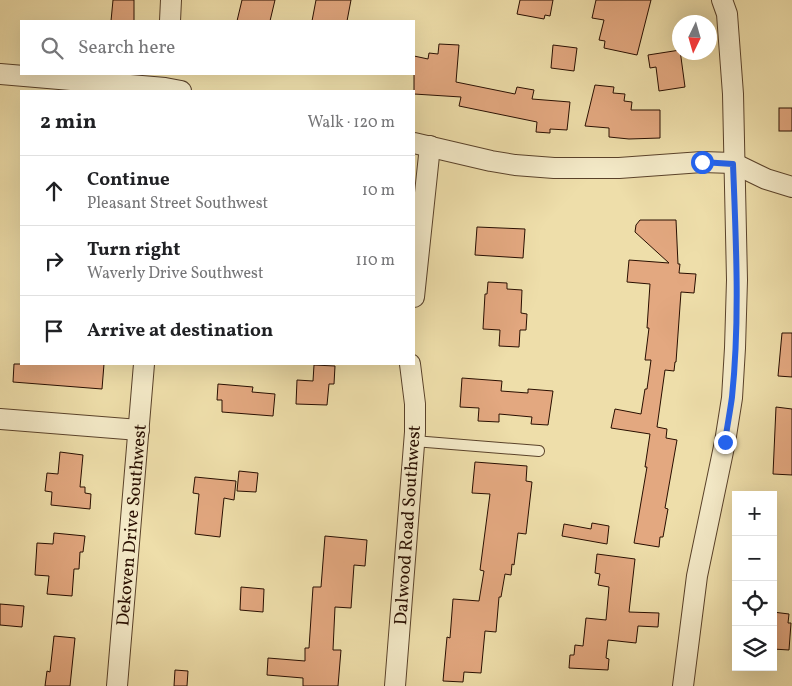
<!DOCTYPE html>
<html lang="en">
<head>
<meta charset="utf-8">
<style>
  body { margin:0; font-family:Vollkorn,serif; background:#f6f6f6; color:#202124 }
  .controls { position:absolute; right:15px; bottom:15px; display:grid; overflow:hidden; border-radius:0px; box-shadow:0 5px 20px #0002 }
  .controls button { width:45px; height:45px; display:grid; place-items:center; padding:0; border:0; border-bottom:1px solid #e0e0e0; background:#fff; color:#202124; font:25px sans-serif }
  .compass { position:absolute; left:672px; top:15px; width:45px; height:45px; border-radius:50%; background:#fff; box-shadow:0 5px 20px #0002; rotate:185deg }
  .stop { position:absolute; width:15px; height:15px; margin:-11px; border:4px solid #2563eb; border-radius:50%; background:#fff }
  .stop.end { background:#2563eb; border-color:#fff; box-shadow:0 1px 5px #0008 }
  .list { margin:0; padding:0; list-style:none }
  h2 { display:flex; justify-content:space-between; align-items:center; height:65px; margin:0; padding:0 20px; font-size:21px }
  h2 small { font-size:16px; font-weight:400; color:#757577 }
  .list li { display:grid; grid-template-columns:32px 1fr auto; gap:15px; align-items:center; box-sizing:border-box; height:70px; padding:0 20px; border-top:1px solid #e0e0e0 }
  .list b { display:block; font-size:19px; white-space:nowrap }
  .list p { margin:0; font-size:16px; white-space:nowrap; color:#757577 }
  .list em { font-size:16px; font-style:normal; color:#757577 }
  .icon { flex:none; width:28px; height:28px; fill:none; stroke:currentColor; stroke-width:2; stroke-linecap:round; stroke-linejoin:round }
  .map { position:relative; flex:none; width:792px; height:686px; overflow:hidden }
  .search { position:absolute; background:#fff; box-shadow:0 5px 20px #0002; left:20px; top:20px; width:395px; height:55px; display:flex; align-items:center; gap:12px; box-sizing:border-box; padding:0 18px; border-radius:0px; color:#757577; font-size:19px }
  .panel { position:absolute; background:#fff; box-shadow:0 5px 20px #0002; left:20px; top:90px; width:395px; height:275px; border-radius:0px }
  .map>svg:first-child { display:block }
</style>
</head>
<body>
<div class="map">
<svg width="792" height="686" viewBox="0 0 792 686">
  <rect width="100%" height="100%" fill="#eedeaa"/>
  <filter id="stains"><feTurbulence type="fractalNoise" baseFrequency=".004" numOctaves="4"/><feColorMatrix values="0 0 0 0 .2 0 0 0 0 .09 0 0 0 0 .02 0 0 0 .5 -.17"/></filter>
  <radialGradient id="worn" r=".72"><stop offset=".6" stop-color="#630" stop-opacity="0"/><stop offset="1" stop-color="#630" stop-opacity=".3"/></radialGradient>
  <g fill="#e3a880" stroke="#280e00">
    <path d="M113,0h21v21h-23z"/>
    <path d="M242,0h33l-5,21h-33z"/>
    <path d="M316,0h35l-4,21h-35z"/>
    <path d="M520,0h33l-3,16 -5,-1 -1,4 -27,-5z"/>
    <path d="M596,0h55l-14,55 -33,-7 1,-7 -6,-1 5,-20 -12,-2z"/>
    <path d="M439,44l20,1 -3,37 59,12 2,-7 17,3 -2,9 38,3 -3,28 -17,-1v4l-14,-1 1,-10 -78,-16 2,-9 -47,-3v-38l14,3 1,-6 9,1z"/>
    <path d="M553,45l24,3 -3,23 -23,-3z"/>
    <path d="M680,50l5,37 -26,4 -3,-24 -6,1 -2,-13z"/>
    <path d="M595,85l19,2 -1,6 12,1 -1,7 8,1 -1,8h29v28l-31,1 -20,-2v-9l-24,-2z"/>
    <rect x="779" y="108" width="13" height="23"/>
    <path d="M640,220h36l2,44h2l-1,9 17,1 -2,19 -13,-1 -5,70h-1l-1,9 -9,-1 -8,57 10,2 -1,9 11,2 -12,68 3,1 -5,28h-3l-1,10 -25,-4 13,-76h-2l5,-33 -39,-6 4,-19 26,5 4,-25h2l4,-29h-6l4,-32h-2l3,-44 -23,-2 2,-22 40,3 -34,-31 1,-7z"/>
    <path d="M477,227l48,2 -2,29 -48,-3z"/>
    <path d="M488,282l19,1v6l15,1 -1,23 6,1 -1,16h-6l-1,17 -20,-1 1,-16 -17,-1 2,-35h2z"/>
    <path d="M782,333h10v44l-14,-1z"/>
    <path d="M14,364h90l-2,25 -89,-7z"/>
    <path d="M314,365l21,1 -1,18h-5l-2,21 -31,-1 1,-24 16,1z"/>
    <path d="M462,378l40,3 -1,10 27,2v-4l25,2 -5,34 -17,-1 1,-7 -33,-3v8l-21,-1 1,-13 -19,-1z"/>
    <path d="M218,384l35,3 -1,5 23,2 -2,22 -51,-4v-12h-5z"/>
    <path d="M776,407l16,2v66l-19,-1z"/>
    <path d="M60,452l23,3 -3,32h5v6l6,1 -1,15 -39,-4 1,-13 -7,-1 2,-18 11,1z"/>
    <path d="M475,462l52,4 -1,15 6,1 -6,52 -8,-1 -4,32 -2,-1 -1,11 -6,-1 -4,23h-2l-3,35 -11,-1 -4,42 -17,-1 -1,10 -20,-1 4,-44 3,1 3,-39 26,2 5,-30 -4,-1 10,-76 -18,-1z"/>
    <path d="M239,471l19,2 -2,19 -19,-1z"/>
    <path d="M195,477l41,4 -2,19 -10,-2 -4,39 -25,-3 4,-40 -6,-1z"/>
    <path d="M592,523l17,3 -2,18 -45,-8 2,-12 27,5z"/>
    <path d="M54,533l31,3 -2,16h-3l-1,17h-5l-2,27 -25,-2 2,-18 -14,-1 2,-32 16,1z"/>
    <path d="M325,536l42,4 -2,26 -11,-1 -3,43 -16,-1 -2,43h8l-3,36h-35v-8l-36,-3 1,-17 37,3v-13h4l4,-61h8z"/>
    <path d="M597,554l38,5 -6,53 30,1 -1,14 -20,-1 -2,17 -28,-3 -2,18 3,1 -1,11 -39,-2 1,-13h4l1,-10 8,1 3,-28 20,2 3,-33 -11,-2 2,-11 -5,-1z"/>
    <path d="M241,587l23,2 -1,23 -23,-2z"/>
    <path d="M0,604l24,2 -2,21 -22,-2z"/>
    <path d="M773,612l16,2 -1,9h3l-2,27 -16,-1z"/>
    <path d="M54,636l21,2 -5,48h-25l2,-15 3,1z"/>
    <path d="M175,670l13,1 -1,15h-13z"/>
  </g>
  <g fill="none" stroke-linecap="round" stroke-linejoin="round">
    <defs>
      <path id="service" d="M414,441l125,10"/>
      <g id="minor">
        <path d="M170,21l1,-21"/>
        <path d="M0,74l165,14 16,3"/>
        <path d="M414,143l77,18 24,4 39,3h65l83,-6 31,1 33,16 26,8"/>
        <path d="M414,297l16,-151"/>
        <path d="M0,419l139,11"/>
        <path d="M117,686l27,-322"/>
        <path d="M395,686l20,-254v-28l-5,-40"/>
        <path d="M683,686l14,-110 28,-134 7,-44 3,-50 2,-68 -4,-186 -6,-80 -5,-14"/>
      </g>
    </defs>
    <use href="#service" stroke="#5a422a" stroke-width="12"/>
    <use href="#minor" stroke="#5a422a" stroke-width="22"/>
    <use href="#service" stroke="#f4eac8" stroke-width="10"/>
    <use href="#minor" stroke="#f4eac8" stroke-width="20"/>
  </g>
  <g fill="none" stroke-linecap="round" stroke-linejoin="round">
    <path stroke="#2563eb" stroke-width="6" d="M702,162l31,2c3,77 7,156 -1,233 -2,15 -5,30 -7,45"/>
  </g>
  <g text-anchor="middle" stroke-width="4" stroke-linejoin="round" paint-order="stroke">
    <g font-size="18" fill="#280e00" stroke="#f4eac8">
      <text transform="translate(131 525) rotate(-85)" y="6">Dekoven Drive Southwest</text>
      <text transform="translate(407 525) rotate(-86)" y="6">Dalwood Road Southwest</text>
    </g>
  </g>
  <rect width="100%" height="100%" filter="url(#stains)"/>
  <rect width="100%" height="100%" fill="url(#worn)"/>
</svg>
<div class="controls">
<button>+</button>
<button>−</button>
<button><svg class="icon" aria-label="locate" viewBox="0 0 24 24"><circle cx="12" cy="12" r="6"/><path d="M12 2v4M12 18v4M2 12h4M18 12h4"/></svg></button>
<button><svg class="icon" aria-label="layers" viewBox="0 0 24 24"><path d="M12 4l9 5-9 5-9-5zM3 14l9 5 9-5"/></svg></button>
</div>
<svg class="compass" viewBox="-18 -18 36 36"><path d="M0-13l5 13h-10z" fill="#e53935"/><path d="M0 13l5-13h-10z" fill="#757577"/></svg>
<div class="stop" style="left:702px;top:162px"></div>
<div class="stop end" style="left:725px;top:442px"></div>
<div class="search"><svg class="icon" aria-label="search" viewBox="0 0 24 24"><circle cx="10" cy="10" r="6"/><path d="M15 15l6 6"/></svg>Search here</div>
<section class="panel">
<h2>2 min<small>Walk · 120 m</small></h2>
<ul class="list">
<li><svg class="icon" aria-label="ahead" viewBox="0 0 24 24"><path d="M12 20V5M6 11l6-6 6 6"/></svg><div><b>Continue</b><p>Pleasant Street Southwest</p></div><em>10 m</em></li>
<li><svg class="icon" aria-label="right" viewBox="0 0 24 24"><path d="M7 20v-9h11M14 6l5 5-5 5"/></svg><div><b>Turn right</b><p>Waverly Drive Southwest</p></div><em>110 m</em></li>
<li><svg class="icon" aria-label="arrive" viewBox="0 0 24 24"><path d="M6 21V4h12l-3 4 3 4H6"/></svg><div><b>Arrive at destination</b></div></li>
</ul>
</section>
</div>
</body>
</html>
